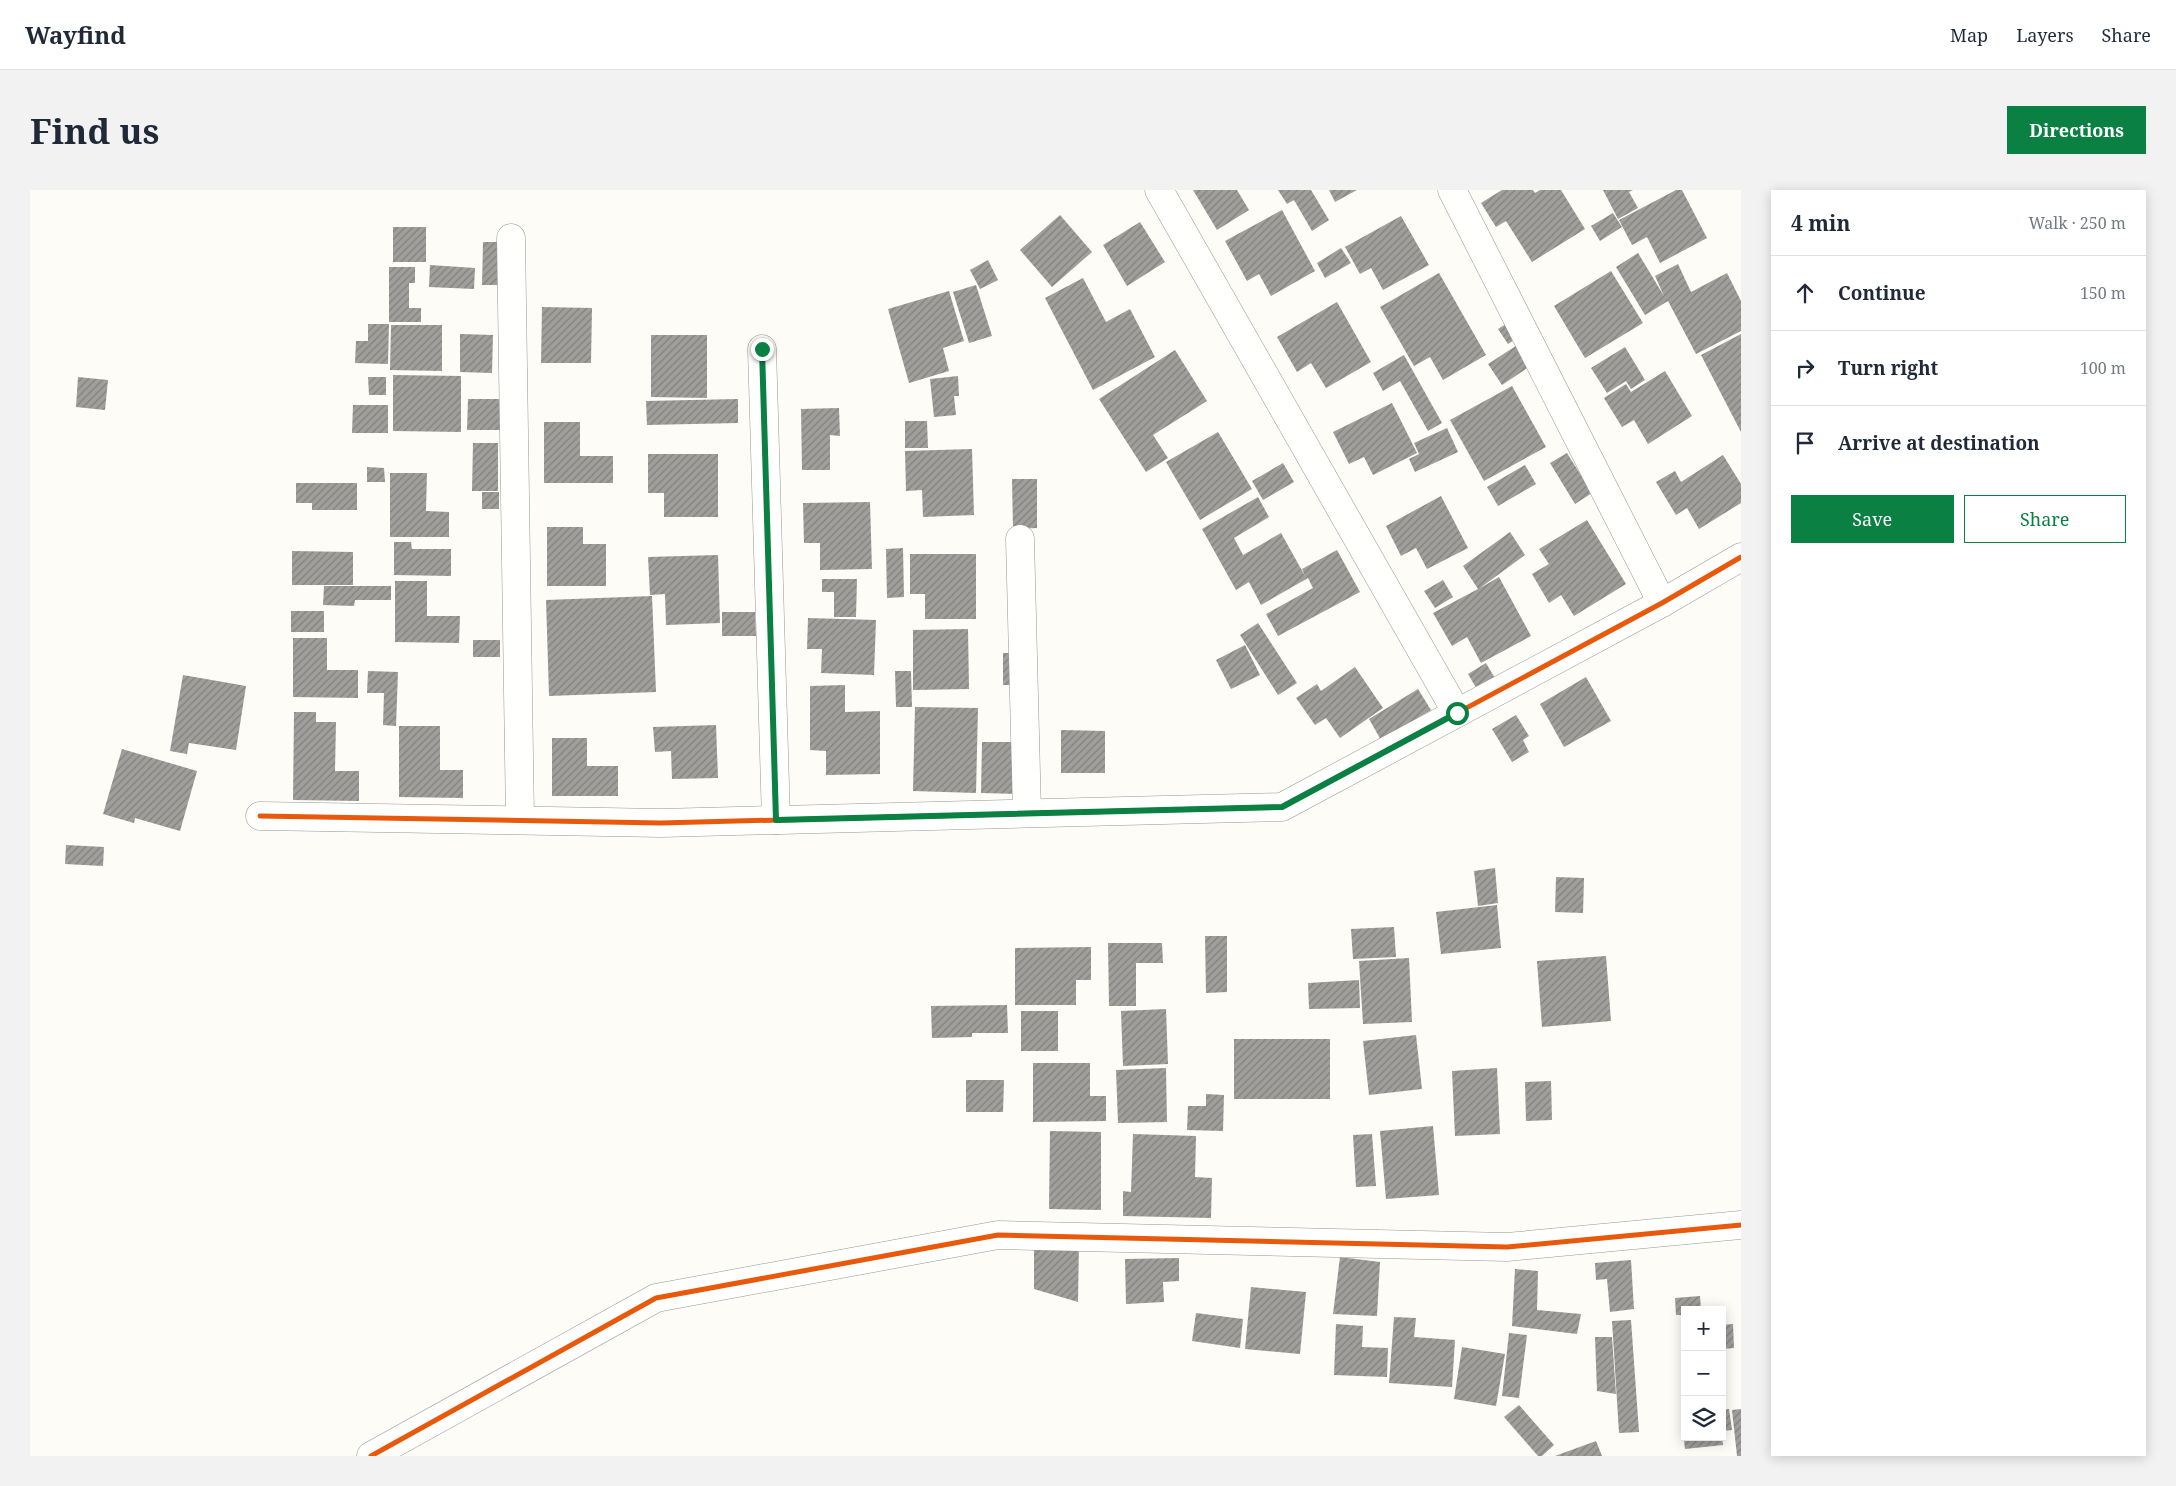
<!DOCTYPE html>
<html lang="en">
<head>
<meta charset="utf-8">
<style>
  body { margin:0; font-family:"Noto Serif",serif; background:#f2f2f3; color:#1f2937 }
  .controls { position:absolute; right:15px; bottom:15px; display:grid; overflow:hidden; border-radius:0px; box-shadow:0 2px 12px #0003 }
  .controls button { width:45px; height:45px; display:grid; place-items:center; padding:0; border:0; border-bottom:1px solid #e0e1e3; background:#fff; color:#1f2937; font:25px sans-serif }
  .stop { position:absolute; width:15px; height:15px; margin:-11px; border:4px solid #0b8043; border-radius:50%; background:#fff }
  .stop.end { background:#0b8043; border-color:#fff; box-shadow:0 1px 5px #0008 }
  .list { margin:0; padding:0; list-style:none }
  h2 { display:flex; justify-content:space-between; align-items:center; height:65px; margin:0; padding:0 20px; font-size:21px }
  h2 small { font-size:16px; font-weight:400; color:#747a83 }
  .list li { display:grid; grid-template-columns:32px 1fr auto; gap:15px; align-items:center; box-sizing:border-box; height:75px; padding:0 20px; border-top:1px solid #e0e1e3 }
  .list b { display:block; font-size:19px; white-space:nowrap }
  .list em { font-size:16px; font-style:normal; color:#747a83 }
  .actions { display:flex; gap:10px; padding:15px 20px }
  .actions a { flex:1; padding:11px 0; border:1px solid #0b8043; border-radius:0px; text-align:center; font-size:18px; color:#0b8043 }
  .actions .main { background:#0b8043; color:#fff }
  .icon { flex:none; width:28px; height:28px; fill:none; stroke:currentColor; stroke-width:2; stroke-linecap:round; stroke-linejoin:round }
  .map { position:relative; flex:none; width:1711px; height:1266px; overflow:hidden; border-radius:0px }
  header { display:flex; align-items:center; gap:30px; box-sizing:border-box; height:70px; padding:0 25px; background:#fff; border-bottom:1px solid #e0e1e3 }
  header strong { font-size:24px }
  nav { display:flex; gap:28px; margin-inline-start:auto; font-size:18px }
  .intro { display:flex; align-items:center; justify-content:space-between; box-sizing:border-box; height:120px; padding:0 30px }
  h1 { margin:0; font-size:35px }
  .button { padding:12px 22px; border-radius:0px; background:#0b8043; color:#fff; font-size:18px; font-weight:700 }
  main { display:flex; gap:30px; padding:0 30px }
  aside { flex:1; background:#fff; border-radius:0px; box-shadow:0 2px 12px #0003 }
  .map>svg:first-child { display:block }
</style>
</head>
<body>
<header>
<strong>Wayfind</strong>
<nav><a>Map</a><a>Layers</a><a>Share</a></nav>
</header>
<div class="intro"><h1>Find us</h1><a class="button">Directions</a></div>
<main>
<div class="map">
<svg width="1711" height="1266" viewBox="0 0 1711 1266">
  <defs>
    <pattern id="building-hatch" width="6" height="6" patternUnits="userSpaceOnUse" patternTransform="scale(1.25)"><rect width="6" height="6" fill="#a19f9c"/><path d="M-1 1l2-2M0 6l6-6M5 7l2-2" fill="none" stroke="#82807e"/></pattern>
  </defs>
  <rect width="100%" height="100%" fill="#fdfcf7"/>
  <g fill="url(#building-hatch)">
    <path d="M1163,0h44l12,20 -32,20z"/>
    <path d="M1248,0h33l18,30 -17,11 -18,-31 -7,4z"/>
    <path d="M1299,0h28l-22,12z"/>
    <path d="M1472,0h31l2,3 5,-3h21l24,39 -53,33 -26,-41 -10,6 -15,-24z"/>
    <path d="M1573,0h30l-4,2 9,16 -20,11z"/>
    <path d="M1646,0h6l25,48 -47,25 -13,-26 -15,8 -13,-25z"/>
    <path d="M1252,20l33,61 -44,25 -12,-22 -12,7 -22,-40z"/>
    <path d="M1583,23l9,14 -22,14 -9,-15z"/>
    <path d="M1030,25l32,37 -40,35 -32,-37z"/>
    <path d="M1371,26l28,49 -46,25 -12,-22 -11,6 -15,-27z"/>
    <path d="M1110,32l25,40 -38,24 -24,-41z"/>
    <rect x="363" y="37" width="33" height="35"/>
    <path d="M453,52h21l-1,43h-21z"/>
    <path d="M1311,58l10,15 -26,15 -8,-15z"/>
    <path d="M1608,63l26,43 -9,-20 23,-12 13,28 36,-19 14,28v30l-45,23 -28,-53 -23,14 -29,-48z"/>
    <path d="M958,70l10,20 -18,9 -10,-19z"/>
    <path d="M400,75l45,3 -1,21 -45,-2z"/>
    <path d="M359,77h26v16h-6v25h12v14h-32z"/>
    <path d="M1581,81l32,52 -58,35 -31,-52z"/>
    <path d="M1409,83l47,82 -43,25 -13,-23 -16,9 -34,-59z"/>
    <path d="M1053,88l23,44 24,-13 25,48 -62,33 -48,-92z"/>
    <path d="M946,95l16,51 -23,7 -16,-51z"/>
    <path d="M919,101l15,50 -21,7 6,23 -40,12 -21,-74z"/>
    <path d="M1307,112l34,60 -45,26 -15,-25 -14,9 -20,-35z"/>
    <path d="M512,117l50,1 -1,55h-50z"/>
    <path d="M1479,132l10,15 -11,7 -10,-15z"/>
    <path d="M338,134h21l-1,40 -33,-1 1,-22h12z"/>
    <path d="M361,135h51v46l-52,-1z"/>
    <path d="M430,144l33,1 -1,38 -32,-1z"/>
    <path d="M1711,144v98l-40,-77z"/>
    <path d="M621,145h56v63l-56,-1z"/>
    <path d="M1492,152l13,21 -33,22 -14,-21z"/>
    <path d="M1595,157l20,33 -14,9 -5,-8 -19,12 -16,-25z"/>
    <path d="M1145,160l32,51 -54,34 15,23 -22,14 -47,-73z"/>
    <path d="M1374,165l38,68 -14,8 -28,-50 -17,10 -10,-18z"/>
    <path d="M1635,181l27,45 -44,28 -14,-24 -12,7 -18,-29 22,-14 5,8z"/>
    <path d="M363,185l68,1v56l-68,-1z"/>
    <path d="M928,186l1,20h-5l2,19 -22,2 -4,-38z"/>
    <path d="M48,187l30,3 -3,30 -29,-3z"/>
    <path d="M338,187h18v18h-17z"/>
    <path d="M1482,196l34,61 -62,34 -34,-61z"/>
    <path d="M438,209h33v31h-34z"/>
    <path d="M708,209v24l-91,2 -1,-24z"/>
    <path d="M1362,213l25,50 -44,22 -9,-18 -15,7 -16,-32z"/>
    <path d="M323,215h35v28h-36z"/>
    <path d="M809,218l1,28 -10,-1v35h-28l-1,-61z"/>
    <path d="M875,231h22l1,27h-23z"/>
    <path d="M514,232h36v34h33v27h-69z"/>
    <path d="M1417,238l11,24 -43,20 -6,-13 10,-5 -5,-11z"/>
    <path d="M1188,242l34,57 -52,31 -34,-58z"/>
    <path d="M443,253h25v48h-26z"/>
    <path d="M942,259l2,66 -51,2 -1,-27 -16,1 -1,-40z"/>
    <path d="M1537,263l25,40 -17,11 -25,-41z"/>
    <path d="M618,264h70v63h-54v-24h-16z"/>
    <path d="M1693,265l18,29v19l-42,26 -12,-21 -11,7 -20,-33 19,-11 6,11z"/>
    <path d="M1253,273l11,19 -31,18 -11,-19z"/>
    <path d="M1495,275l11,19 -38,22 -11,-19z"/>
    <path d="M337,277l17,1 1,14h-18z"/>
    <path d="M360,283h37l-1,38 23,1v25h-59z"/>
    <path d="M982,289h25v49l-24,1z"/>
    <path d="M266,293h61v27h-45v-7h-16z"/>
    <rect x="452" y="302" width="17" height="17"/>
    <path d="M1411,306l27,52 -41,21 -11,-21 -15,8 -15,-30z"/>
    <path d="M1228,307l11,20 -35,21 9,17 38,-22 24,43 -3,-7 35,-19 23,42 -82,44 -12,-22 47,-26 -5,-10 -47,27 -12,-23 -13,8 -34,-61z"/>
    <path d="M840,312l2,67 -52,1v-27h-16l-1,-40z"/>
    <path d="M1557,330l39,64 -52,32 -13,-21 -12,8 -17,-29 17,-10 -10,-15z"/>
    <path d="M517,337h36v17h23v42h-59z"/>
    <path d="M1480,342l15,23 -45,33 19,-11 32,59 -50,27 -14,-26 -15,9 -19,-33 45,-24 -15,-23z"/>
    <path d="M364,352h17l1,7h39v27l-57,-1z"/>
    <path d="M873,358l1,49 -17,1 -1,-49z"/>
    <path d="M262,361l61,1v33h-61z"/>
    <path d="M880,364h66v65h-51v-25h-15z"/>
    <path d="M688,365l2,68 -54,2 -1,-31 -15,1 -2,-38z"/>
    <path d="M792,389h35l-1,38h-22v-25h-12z"/>
    <path d="M1413,390l10,17 -18,11 -11,-17z"/>
    <path d="M365,391h32v35h33l-1,27 -64,-1z"/>
    <path d="M294,396h67v14h-36l-1,6 -31,-1z"/>
    <path d="M622,406l4,96 -107,4 -3,-96z"/>
    <rect x="261" y="421" width="33" height="21"/>
    <path d="M692,422h33l1,24h-34z"/>
    <path d="M778,428l68,2 -2,55 -53,-2 1,-24h-15z"/>
    <path d="M1228,433l39,60 -19,12 -38,-60z"/>
    <path d="M938,439l1,60 -56,1v-60z"/>
    <path d="M263,448h34v32h31v28l-65,-1z"/>
    <rect x="443" y="450" width="27" height="17"/>
    <path d="M1215,455l15,30 -29,14 -15,-29z"/>
    <rect x="973" y="463" width="16" height="32"/>
    <path d="M1456,473l10,17 -18,11 -10,-17z"/>
    <path d="M1325,477l28,41 -43,30 -14,-20 -11,7 -19,-27 21,-14 4,7z"/>
    <path d="M338,481l30,1 -2,54 -13,-1 1,-32h-17z"/>
    <path d="M865,481h16l1,36h-16z"/>
    <path d="M153,485l63,11 -10,64 -47,-7 -2,11 -17,-3z"/>
    <path d="M1556,487l25,44 -47,26 -24,-43z"/>
    <path d="M815,495v27l35,-1v63l-54,1v-24l-16,-1v-64z"/>
    <path d="M1388,499l13,21 -50,30 -12,-21z"/>
    <path d="M885,517l63,1 -2,85 -63,-2z"/>
    <path d="M264,522h22v10h20l-1,49h24v30l-66,-1z"/>
    <path d="M1486,525l13,21 -6,4 6,12 -17,10 -20,-33z"/>
    <path d="M686,535l2,53 -46,1 -1,-28 -16,1 -2,-25z"/>
    <path d="M369,536h41v44h23v28l-64,-1z"/>
    <path d="M1031,540l44,1v42h-44z"/>
    <path d="M522,548h35v28h31v30h-66z"/>
    <path d="M952,552h37l-1,52 -37,-1z"/>
    <path d="M92,559l75,22 -17,60 -45,-13 -1,5 -31,-9z"/>
    <path d="M36,655l38,2 -1,19 -38,-2z"/>
    <path d="M1465,678l3,35 -20,3 -4,-35z"/>
    <path d="M1526,687l28,1 -1,35 -28,-1z"/>
    <path d="M1467,715l4,43 -60,6 -5,-42z"/>
    <path d="M1364,737l2,30 -43,2 -2,-30z"/>
    <path d="M1175,746h22v56l-21,1z"/>
    <path d="M1078,753h54l1,20h-27v43h-27z"/>
    <path d="M1061,757v33h-15v25h-61v-57z"/>
    <path d="M1576,766l5,65 -69,6 -5,-66z"/>
    <path d="M1379,768l3,64 -49,2 -4,-63z"/>
    <path d="M1329,790l1,28 -51,1 -1,-26z"/>
    <path d="M977,815l1,28h-36v4l-40,1 -1,-32z"/>
    <path d="M1136,819l2,55 -45,2 -2,-55z"/>
    <rect x="991" y="821" width="37" height="40"/>
    <path d="M1386,845l6,54 -53,6 -6,-54z"/>
    <rect x="1204" y="849" width="96" height="60"/>
    <path d="M1003,873h57v33h16v25l-73,1z"/>
    <path d="M1136,878l1,54 -49,1 -2,-53z"/>
    <path d="M1467,878l3,66 -45,2 -3,-65z"/>
    <path d="M936,890h38l-1,32h-37z"/>
    <path d="M1521,891l1,39 -26,1 -1,-39z"/>
    <path d="M1176,904l18,1 -1,36 -36,-1 1,-24h18z"/>
    <path d="M1403,936l6,69 -53,4 -6,-68z"/>
    <path d="M1020,941l51,1v78l-52,-1z"/>
    <path d="M1103,944l63,2 -1,41 17,1 -1,40 -88,-2v-25l8,1z"/>
    <path d="M1342,944l4,52 -20,1 -3,-52z"/>
    <path d="M1004,1050l45,1 -1,61 -44,-13z"/>
    <path d="M1310,1067l40,5 -3,54 -44,-2z"/>
    <path d="M1149,1068v23l-16,1 1,20 -38,2 -1,-45z"/>
    <path d="M1601,1070l3,49 -24,3 -3,-33 -11,1 -1,-17z"/>
    <path d="M1485,1079l23,2 -1,39 44,4 -4,20 -65,-8z"/>
    <path d="M1221,1097l55,5 -6,62 -55,-5z"/>
    <path d="M1670,1106l1,14h-16v5h-9l-1,-17z"/>
    <path d="M1166,1123l47,6 -3,29 -48,-7z"/>
    <path d="M1364,1127l22,1 -2,19 41,3 -3,47 -63,-4z"/>
    <path d="M1601,1130l8,112 -20,1 -7,-112z"/>
    <path d="M1306,1134l27,2 -1,21 26,1 -1,29 -53,-2z"/>
    <path d="M1703,1134l1,24 -12,1v-24z"/>
    <path d="M1479,1143l18,2 -8,63 -17,-2z"/>
    <path d="M1565,1147h17l4,57 -19,-3z"/>
    <path d="M1432,1157l43,7 -9,52 -42,-7z"/>
    <path d="M1489,1215l35,40 -12,11h-4l-34,-39z"/>
    <path d="M1699,1219l3,21 -10,1v-21z"/>
    <path d="M1711,1219v47h-4l-5,-46z"/>
    <path d="M1651,1225h4v22h37l1,8 -38,4z"/>
    <path d="M1566,1251l6,15h-47z"/>
  </g>
  <g fill="none" stroke-linecap="round" stroke-linejoin="round">
    <defs>
      <g id="minor">
        <path d="M1129,0l298,523"/>
        <path d="M1422,0l210,413"/>
        <path d="M481,48l9,582"/>
        <path d="M732,159l14,471"/>
        <path d="M990,349l7,274"/>
        <path d="M230,626l401,7 621,-16 380,-204 79,-46"/>
        <path d="M341,1266l285,-158 342,-63 509,12 234,-22"/>
      </g>
    </defs>
    <use href="#minor" stroke="#979795" stroke-width="29"/>
    <use href="#minor" stroke="#fffffe" stroke-width="28"/>
    <defs>
      <g id="cycleway">
        <path d="M230,626l401,7 621,-16 380,-204 79,-46"/>
        <path d="M341,1266l285,-158 342,-63 509,12 234,-22"/>
      </g>
    </defs>
    <use href="#cycleway" stroke="#fff" stroke-width="8"/>
    <use href="#cycleway" stroke="#e8590c" stroke-width="5"/>
  </g>
  <g fill="none" stroke-linecap="round" stroke-linejoin="round">
    <path stroke="#0b8043" stroke-width="6" d="M732,159l14,471 506,-13 175,-94"/>
  </g>
</svg>
<div class="controls">
<button>+</button>
<button>−</button>
<button><svg class="icon" aria-label="layers" viewBox="0 0 24 24"><path d="M12 4l9 5-9 5-9-5zM3 14l9 5 9-5"/></svg></button>
</div>
<div class="stop" style="left:1427px;top:523px"></div>
<div class="stop end" style="left:732px;top:159px"></div>
</div>
<aside>
<h2>4 min<small>Walk · 250 m</small></h2>
<ul class="list">
<li><svg class="icon" aria-label="ahead" viewBox="0 0 24 24"><path d="M12 20V5M6 11l6-6 6 6"/></svg><div><b>Continue</b></div><em>150 m</em></li>
<li><svg class="icon" aria-label="right" viewBox="0 0 24 24"><path d="M7 20v-9h11M14 6l5 5-5 5"/></svg><div><b>Turn right</b></div><em>100 m</em></li>
<li><svg class="icon" aria-label="arrive" viewBox="0 0 24 24"><path d="M6 21V4h12l-3 4 3 4H6"/></svg><div><b>Arrive at destination</b></div></li>
</ul>
<div class="actions"><a class="main">Save</a><a>Share</a></div>
</aside>
</main>
</body>
</html>
